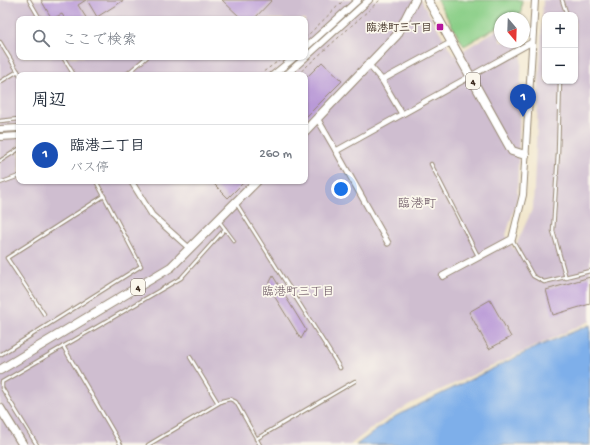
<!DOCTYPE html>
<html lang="ja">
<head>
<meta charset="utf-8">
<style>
  body { margin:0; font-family:"Gochi Hand","Klee One",sans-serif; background:#f6f6f7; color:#1f2937 }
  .controls { position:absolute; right:12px; top:12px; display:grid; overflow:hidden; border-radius:8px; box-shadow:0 1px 3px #0004 }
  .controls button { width:36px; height:36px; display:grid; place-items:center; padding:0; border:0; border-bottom:1px solid #e0e1e3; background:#fff; color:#1f2937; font:20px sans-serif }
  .compass { position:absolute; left:494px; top:12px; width:36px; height:36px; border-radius:50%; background:#fff; box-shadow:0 1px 3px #0004; rotate:161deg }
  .you { position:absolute; left:341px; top:189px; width:14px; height:14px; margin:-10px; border:3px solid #fff; border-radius:50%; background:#1a73e8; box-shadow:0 0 0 6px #1a73e833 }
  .badge { display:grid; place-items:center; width:26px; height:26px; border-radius:50%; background:#d93025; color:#fff; font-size:13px; font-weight:700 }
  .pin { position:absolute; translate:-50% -33px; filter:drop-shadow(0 1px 2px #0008) }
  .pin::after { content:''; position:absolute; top:21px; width:14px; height:12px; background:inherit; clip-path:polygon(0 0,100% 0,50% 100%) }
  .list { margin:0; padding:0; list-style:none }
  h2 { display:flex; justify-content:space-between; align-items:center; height:52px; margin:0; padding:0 16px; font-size:17px }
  h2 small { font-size:13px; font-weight:400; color:#747a83 }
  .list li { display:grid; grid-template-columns:26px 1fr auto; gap:12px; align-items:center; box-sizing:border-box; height:60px; padding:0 16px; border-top:1px solid #e0e1e3 }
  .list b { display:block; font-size:15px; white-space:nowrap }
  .list p { margin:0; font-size:13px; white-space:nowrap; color:#747a83 }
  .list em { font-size:13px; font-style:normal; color:#747a83 }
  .icon { flex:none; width:22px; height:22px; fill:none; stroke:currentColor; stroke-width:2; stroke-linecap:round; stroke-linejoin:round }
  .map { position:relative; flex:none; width:590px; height:445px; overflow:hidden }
  .search { position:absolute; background:#fff; box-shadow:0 1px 3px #0004; left:16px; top:16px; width:292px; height:44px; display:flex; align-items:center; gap:10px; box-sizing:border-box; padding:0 14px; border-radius:8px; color:#747a83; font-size:15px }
  .panel { position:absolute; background:#fff; box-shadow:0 1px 3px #0004; left:16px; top:72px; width:292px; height:112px; border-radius:8px }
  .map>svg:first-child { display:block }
</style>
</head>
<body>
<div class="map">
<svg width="590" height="445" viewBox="0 0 590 445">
  <rect width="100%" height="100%" fill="#fbf7ec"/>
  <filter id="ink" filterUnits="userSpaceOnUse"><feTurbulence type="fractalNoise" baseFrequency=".025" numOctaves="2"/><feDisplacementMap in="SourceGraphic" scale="8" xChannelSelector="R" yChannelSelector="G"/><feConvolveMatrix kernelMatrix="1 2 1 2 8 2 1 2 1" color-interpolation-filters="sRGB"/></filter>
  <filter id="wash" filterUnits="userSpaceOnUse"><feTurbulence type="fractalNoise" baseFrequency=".012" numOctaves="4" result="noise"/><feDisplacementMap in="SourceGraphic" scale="16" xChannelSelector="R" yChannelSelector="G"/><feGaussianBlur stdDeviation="0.9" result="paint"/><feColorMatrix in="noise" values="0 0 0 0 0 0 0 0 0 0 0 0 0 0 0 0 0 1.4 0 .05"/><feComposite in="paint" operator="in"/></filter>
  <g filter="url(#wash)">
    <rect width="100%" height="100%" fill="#f0e4c7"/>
    <path fill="#cfbed0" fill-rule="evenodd" d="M0,0h421l33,56 46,-28v14h22l-5,158 -11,35 8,15 19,-43 10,-207h47v321l-180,83 -37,23 -23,18h-350zM545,15h30v66h-30zM19,19h286v38h-286zM19,75h286v106h-286z"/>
    <path fill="#8bcf88" stroke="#637c53" d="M437,0h85l-1,13 -8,5h-13v7l-36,21z"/>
    <path fill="#7eafea" stroke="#5c6c84" d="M590,325v120h-234l40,-29 143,-70z"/>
    <g id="blocks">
      <g fill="#b99ad7">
        <path d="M41,0h45l-8,5 9,14h-22l-3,-5 -10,5z"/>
        <path d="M87,0h37l-27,17z"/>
        <path d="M222,0h50l-18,19h-12z"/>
        <path d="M322,62l20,19 -37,37v-39z"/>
        <path d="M215,181h30l-17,17 -15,-15z"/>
        <path d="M273,276l33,54 -5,9 -33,-53z"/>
        <path d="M590,277v27l-37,11 -7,-25z"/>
        <path d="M490,300l21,37 -22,12 -20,-37z"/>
      </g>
    </g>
  </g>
  <g filter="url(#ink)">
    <use href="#blocks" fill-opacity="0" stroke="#968772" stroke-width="1"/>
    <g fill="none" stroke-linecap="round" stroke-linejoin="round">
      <defs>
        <g id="service">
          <path d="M29,0l11,19"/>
          <path d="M562,0l5,15"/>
          <path d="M0,42l20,33"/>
          <path d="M63,57l11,18"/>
          <path d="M126,75l21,-18"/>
          <path d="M560,81l-2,72 -5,78 13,47"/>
          <path d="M0,82l18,-11"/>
          <path d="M0,121l19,-2"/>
          <path d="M0,161l19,-12"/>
          <path d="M431,164l47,92"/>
          <path d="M0,183l19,-7"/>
          <path d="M236,203l104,165"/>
          <path d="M219,221l15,20"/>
          <path d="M512,239l21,37 11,6 46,-11"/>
          <path d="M44,314l-37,-56 97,-62"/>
          <path d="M63,346l58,99"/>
          <path d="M0,355l141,-89 -45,-85"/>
          <path d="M190,357l28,46"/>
          <path d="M256,439l99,-58"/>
          <path d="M37,445l-35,-57v-6l179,-104 44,-49"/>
          <path d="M148,445l74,-44 8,-2 6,3 24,43"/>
        </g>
        <g id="minor">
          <path d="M369,65l13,15 20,34"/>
          <path d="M382,80l70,-38"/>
          <path d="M317,118l19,33"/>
          <path d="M131,181l21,34 37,33"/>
          <path d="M388,243l-52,-92 196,-109"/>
        </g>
        <g id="tertiary">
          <path d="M305,48l53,-48"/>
          <path d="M273,75l22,-18"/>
          <path d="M286,75l83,-75"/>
          <path d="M0,129l19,-1"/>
          <path d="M0,137l19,-1"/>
          <path d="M443,276l69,-37 11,-44 12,-195"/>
        </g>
        <g id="primary">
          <path d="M428,0l84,151 13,4"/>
          <path d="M305,131l92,-96 18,-35"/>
          <path d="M0,370l171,-103 86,-86"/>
          <path d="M0,408l23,37"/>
        </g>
      </defs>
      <use href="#service" stroke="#968772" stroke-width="4.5"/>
      <use href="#minor" stroke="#968772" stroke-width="7"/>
      <use href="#tertiary" stroke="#968772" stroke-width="8"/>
      <use href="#primary" stroke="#968772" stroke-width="10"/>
      <g stroke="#968772" stroke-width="1" stroke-dasharray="3 3" stroke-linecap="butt">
        <path d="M305,38l39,-38"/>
        <path d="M259,75l25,-18"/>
        <path d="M297,75l83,-75"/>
      </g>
      <use href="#service" stroke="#fff" stroke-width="2.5"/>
      <use href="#minor" stroke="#fff" stroke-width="5"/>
      <use href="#tertiary" stroke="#fff" stroke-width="6"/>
      <use href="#primary" stroke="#fff" stroke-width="8"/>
    </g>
  </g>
  <rect fill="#b5179e" stroke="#fbf7ec" stroke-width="1.5" x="436" y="23" width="8" height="8" rx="2"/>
  <g text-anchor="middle" stroke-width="3.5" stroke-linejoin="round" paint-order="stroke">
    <g fill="#fbf7ec" stroke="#75685c" stroke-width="1">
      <rect x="466" y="73" width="14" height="16" rx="3"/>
      <rect x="131" y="279" width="14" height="16" rx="3"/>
    </g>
    <g font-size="10" font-weight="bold" fill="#3b2a1e">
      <text x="473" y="85">4</text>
      <text x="138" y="291">4</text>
    </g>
    <g font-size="11" font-weight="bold" fill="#3b2a1e" stroke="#fbf7ec" text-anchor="end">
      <text x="432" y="31">臨港町三丁目</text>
    </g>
    <g font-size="12" fill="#67515f" stroke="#fbf7ec">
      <text x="298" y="295">臨港町三丁目</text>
    </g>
    <g font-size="13" fill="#67515f" stroke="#fbf7ec">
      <text x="417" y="207">臨港町</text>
    </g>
  </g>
</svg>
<div class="controls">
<button>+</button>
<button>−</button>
</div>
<svg class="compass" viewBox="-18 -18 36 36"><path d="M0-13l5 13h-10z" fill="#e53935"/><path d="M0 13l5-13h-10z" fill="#747a83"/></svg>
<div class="you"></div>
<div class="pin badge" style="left:523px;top:117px;background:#1a4fb4">1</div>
<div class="search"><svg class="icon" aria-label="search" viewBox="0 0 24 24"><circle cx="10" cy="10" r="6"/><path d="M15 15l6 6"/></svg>ここで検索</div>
<section class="panel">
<h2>周辺<small></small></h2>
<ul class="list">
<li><span class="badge" style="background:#1a4fb4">1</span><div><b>臨港二丁目</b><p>バス停</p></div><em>260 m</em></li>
</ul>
</section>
</div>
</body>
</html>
